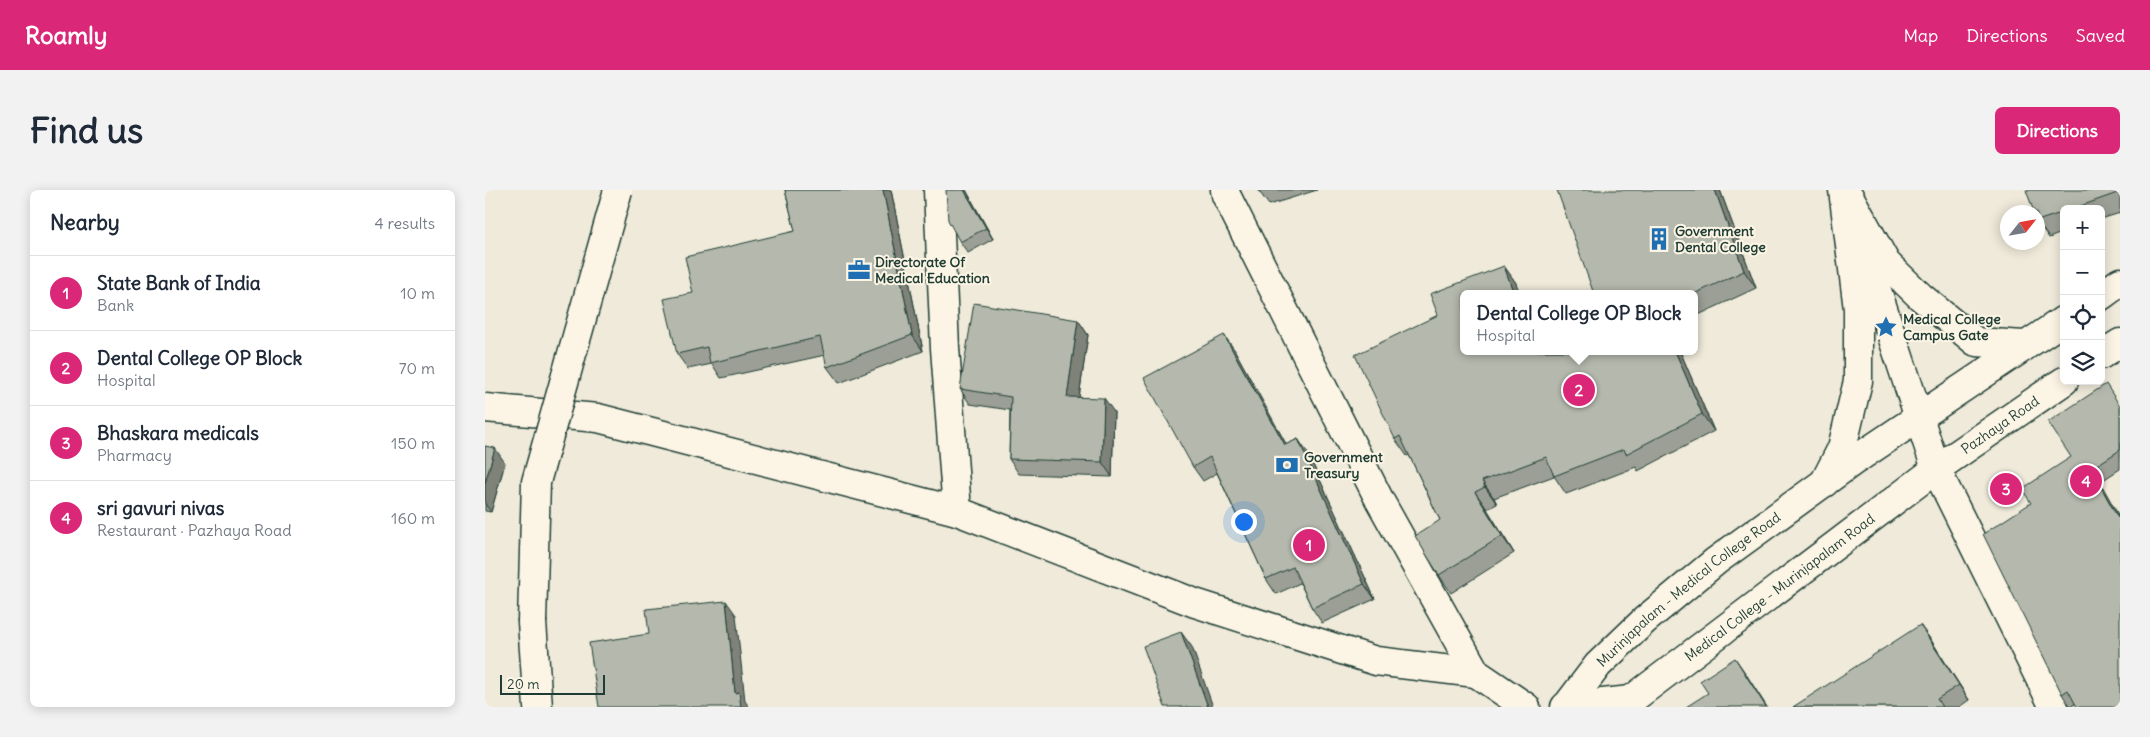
<!DOCTYPE html>
<html lang="en">
<head>
<meta charset="utf-8">
<style>
  body { margin:0; font-family:Delius,sans-serif; background:#f2f2f3; color:#1f2937 }
  .controls { position:absolute; right:15px; top:15px; display:grid; overflow:hidden; border-radius:8px; box-shadow:0 2px 12px #0003 }
  .controls button { width:45px; height:45px; display:grid; place-items:center; padding:0; border:0; border-bottom:1px solid #e0e1e3; background:#fff; color:#1f2937; font:25px sans-serif }
  .compass { position:absolute; left:1515px; top:15px; width:45px; height:45px; border-radius:50%; background:#fff; box-shadow:0 2px 12px #0003; rotate:59deg }
  .scale { position:absolute; left:15px; bottom:12px; width:105px; box-sizing:border-box; padding-left:5px; border:2px solid #1f3d34; border-top:0; font-size:14px; line-height:18px; white-space:nowrap; color:#1f3d34; -webkit-text-stroke:4px #fcf5e5; paint-order:stroke }
  .you { position:absolute; left:758px; top:331px; width:18px; height:18px; margin:-12px; border:4px solid #fff; border-radius:50%; background:#1a73e8; box-shadow:0 0 0 8px #1a73e833 }
  .badge { display:grid; place-items:center; width:32px; height:32px; border-radius:50%; background:#db2777; color:#fff; font-size:16px; font-weight:700 }
  .pin { position:absolute; translate:-50% -50%; border:2px solid #fff; box-shadow:0 1px 5px #0006 }
  .popup { position:absolute; left:975px; top:100px; width:238px; height:65px; box-sizing:border-box; display:grid; place-content:center; border-radius:8px; background:#fff; filter:drop-shadow(0 1px 4px #0005); font-size:16px; white-space:nowrap; color:#747a83 }
  .popup b { font-size:19px; color:#1f2937 }
  .popup::after { content:''; position:absolute; left:50%; top:100%; margin-left:-10px; border:10px solid transparent; border-top-color:#fff }
  .list { margin:0; padding:0; list-style:none }
  h2 { display:flex; justify-content:space-between; align-items:center; height:65px; margin:0; padding:0 20px; font-size:21px }
  h2 small { font-size:16px; font-weight:400; color:#747a83 }
  .list li { display:grid; grid-template-columns:32px 1fr auto; gap:15px; align-items:center; box-sizing:border-box; height:75px; padding:0 20px; border-top:1px solid #e0e1e3 }
  .list b { display:block; font-size:19px; white-space:nowrap }
  .list p { margin:0; font-size:16px; white-space:nowrap; color:#747a83 }
  .list em { font-size:16px; font-style:normal; color:#747a83 }
  .icon { flex:none; width:28px; height:28px; fill:none; stroke:currentColor; stroke-width:2; stroke-linecap:round; stroke-linejoin:round }
  .map { position:relative; flex:none; width:1635px; height:517px; overflow:hidden; border-radius:8px }
  header { display:flex; align-items:center; gap:30px; box-sizing:border-box; height:70px; padding:0 25px; background:#db2777; color:#fff }
  header strong { font-size:24px }
  nav { display:flex; gap:28px; margin-inline-start:auto; font-size:18px }
  .intro { display:flex; align-items:center; justify-content:space-between; box-sizing:border-box; height:120px; padding:0 30px }
  h1 { margin:0; font-size:35px }
  .button { padding:12px 22px; border-radius:8px; background:#db2777; color:#fff; font-size:18px; font-weight:700 }
  main { display:flex; gap:30px; padding:0 30px }
  aside { flex:1; background:#fff; border-radius:8px; box-shadow:0 2px 12px #0003 }
  .map>svg:first-child { display:block }
</style>
</head>
<body>
<header>
<strong>Roamly</strong>
<nav><a>Map</a><a>Directions</a><a>Saved</a></nav>
</header>
<div class="intro"><h1>Find us</h1><a class="button">Directions</a></div>
<main>
<aside>
<h2>Nearby<small>4 results</small></h2>
<ul class="list">
<li><span class="badge">1</span><div><b>State Bank of India</b><p>Bank</p></div><em>10 m</em></li>
<li><span class="badge">2</span><div><b>Dental College OP Block</b><p>Hospital</p></div><em>70 m</em></li>
<li><span class="badge">3</span><div><b>Bhaskara medicals</b><p>Pharmacy</p></div><em>150 m</em></li>
<li><span class="badge">4</span><div><b>sri gavuri nivas</b><p>Restaurant · Pazhaya Road</p></div><em>160 m</em></li>
</ul>
</aside>
<div class="map">
<svg width="1635" height="517" viewBox="0 0 1635 517">
  <rect width="100%" height="100%" fill="#efeada"/>
  <filter id="ink" filterUnits="userSpaceOnUse"><feTurbulence type="fractalNoise" baseFrequency=".02" numOctaves="2"/><feDisplacementMap in="SourceGraphic" scale="10" xChannelSelector="R" yChannelSelector="G"/><feConvolveMatrix kernelMatrix="1 2 1 2 8 2 1 2 1" color-interpolation-filters="sRGB"/></filter>
  <g filter="url(#ink)">
    <g fill="none" stroke-linecap="round" stroke-linejoin="round">
      <defs>
        <g id="minor">
          <path d="M453,0l7,158 12,163"/>
          <path d="M740,0l1,5 154,306 96,172 50,34"/>
          <path d="M1368,28l83,251 118,238"/>
          <path d="M0,218l113,10 359,93 238,92 181,58 100,12"/>
          <path d="M47,432l6,85"/>
        </g>
        <g id="secondary">
          <path d="M1364,6l37,67 35,34 55,45 48,3"/>
          <path d="M1339,293l18,-35 16,-67v-72l-15,-119"/>
          <path d="M1080,517l66,-7"/>
        </g>
        <g id="primary">
          <path d="M1616,106l19,-14"/>
          <path d="M1616,165l19,-12"/>
          <path id="s1" d="M1081,517l32,-42 47,-45 71,-59 139,-101 209,-140"/>
          <path id="s2" d="M1141,517l5,-7 305,-231 128,-88"/>
        </g>
      </defs>
      <use href="#minor" stroke="#1f3d34" stroke-width="31"/>
      <use href="#secondary" stroke="#1f3d34" stroke-width="31"/>
      <use href="#primary" stroke="#1f3d34" stroke-width="31"/>
      <use href="#minor" stroke="#fcf5e5" stroke-width="28"/>
      <use href="#secondary" stroke="#fcf5e5" stroke-width="28"/>
      <use href="#primary" stroke="#fcf5e5" stroke-width="28"/>
      <defs>
        <path id="minor-bridge" d="M47,432l4,-140 82,-292"/>
      </defs>
      <use href="#minor-bridge" stroke="#1f3d34" stroke-width="31" stroke-linecap="butt"/>
      <use href="#minor-bridge" stroke="#fcf5e5" stroke-width="28"/>
    </g>
    <g fill="#9c9f95" stroke="#1f3d34">
      <path d="M300,0h106l32,161 -84,32 -12,-16 -2,-12 -104,23 -9,-14 -24,5 -11,-15 16,-61 102,-62z"/>
      <path d="M481,0l27,49 -25,14 -8,-11z"/>
      <path d="M773,0h59l-48,15z"/>
      <path d="M1235,0l36,98 -62,29v-23z"/>
      <path d="M1635,0v23l-19,6v-10h-37v23l-15,6 -12,-17v-9z"/>
      <path d="M1019,76l12,17 -52,68h216l34,80 -76,40 -2,-4 -70,27 -12,-18 -60,22 3,6 -10,5 27,44 -63,40 -12,-18 1,-55 -31,-65 -2,1 -12,-17 43,-124z"/>
      <path d="M593,130l10,15 -9,62 35,15 -2,65 -93,-3 -10,-15 1,-49 -40,-6 -10,-15z"/>
      <path d="M749,159l52,96 12,-6 10,15 67,145 -53,24 -10,-15 -12,-25 -24,11 -10,-15 -49,-106 -14,8 -10,-14z"/>
      <path d="M1635,215v64l-20,13 -25,222 -5,3 -8,-13 -31,-191 40,-46z"/>
      <path d="M0,256l20,17 -14,49 -6,-1z"/>
      <path d="M1446,450l38,60 -10,7h-166z"/>
    </g>
    <g fill="#7f8279" stroke="#1f3d34">
      <path d="M398,0h8l32,161 -11,-16z"/>
      <path d="M479,0h2l27,49 -7,-11z"/>
      <path d="M1230,0h5l36,98 -12,-17z"/>
      <path d="M1019,76l12,17 4,11h-6z"/>
      <path d="M593,130l10,15 -11,76 -10,-14z"/>
      <path d="M739,145l10,14 61,111 -10,-15z"/>
      <path d="M1190,161h5l34,80 -12,-17z"/>
      <path d="M619,208l10,14 -2,65 -10,-15z"/>
      <path d="M813,249l10,15 67,145 -11,-15z"/>
      <path d="M10,258l10,15 -14,49 -6,-8v-21z"/>
      <path d="M1606,279l9,13 20,36v3z"/>
      <path d="M997,291l12,17 3,6 -12,-17z"/>
      <path d="M990,302l12,17 27,44 -12,-17z"/>
      <path d="M241,411l10,14 9,86 4,6h-8l-6,-14z"/>
      <path d="M1435,435l11,15 38,60 -10,-15z"/>
      <path d="M696,442l11,15 21,60h-5z"/>
      <path d="M1250,468l11,16 21,33h-1z"/>
    </g>
    <g fill="#b5b9ad" stroke="#1f3d34">
      <path d="M300,0h98l29,145 -85,32 -7,-30 -110,26 -3,-16 -30,7 -13,-55 29,-6 -8,-36 110,-26z"/>
      <path d="M461,0h18l22,38 -26,14 -12,-22z"/>
      <path d="M1072,0h158l29,81 -50,23h-100z"/>
      <path d="M1541,0h94v2l-48,17h-8v3l-27,9v-9h-3z"/>
      <path d="M1019,76l10,28h-50v57h211l27,63 -76,40 -2,-5 -70,27 -8,-19 -64,24 3,6 -10,5 27,44 -63,39 -24,-39 25,-16 -40,-84 -5,3 -40,-84 83,-40 -8,-21z"/>
      <path d="M489,113l104,17 -11,77 37,1 -2,64 -93,-3 2,-62 -51,-8z"/>
      <path d="M739,145l61,110 13,-6 66,145 -52,24 -19,-41 -27,12 -56,-122 -17,10 -49,-89z"/>
      <path d="M1621,194l14,22v44l-29,19 27,49 2,-2v191h-43l-9,-17 -6,4 -79,-160 48,-31 -9,-14 49,-32 -23,-35z"/>
      <path d="M0,256l10,2 -10,35z"/>
      <path d="M241,411l9,92 4,-1 2,15h-142l-10,-64 60,-9 -3,-25z"/>
      <path d="M1435,435l39,60 -22,14 5,8h-149z"/>
      <path d="M696,442l27,75h-43l-22,-61z"/>
      <path d="M1250,468l31,49h-80l22,-14 -8,-12z"/>
    </g>
  </g>
  <defs>
    <symbol id="building-bare" viewBox="-9 -9 18 18"><path d="M-4-6H4V6H1V3H-1V6H-4ZM-2.5-4.3h1.7v1.8h-1.7ZM.8-4.3h1.7v1.8H.8ZM-2.5-1h1.7V.8h-1.7ZM.8-1h1.7V.8H.8Z" fill="#1f6fb2" stroke="#fcf5e5" stroke-width="2.5" paint-order="stroke"/></symbol>
    <symbol id="office-bare" viewBox="-9 -9 18 18"><path d="M-6-3h4V-5.5h4V-3h4V5H-6ZM-1-4.5V-3h2v-1.5ZM-6 0V1H6V0Z" fill="#1f6fb2" stroke="#fcf5e5" stroke-width="2.5" paint-order="stroke"/></symbol>
    <symbol id="sight-bare" viewBox="-9 -9 18 18"><path d="M0-6L1.8-2.2L6-1.7L2.9 1.2L3.7 5.4L0 3.3L-3.7 5.4L-2.9 1.2L-6-1.7L-1.8-2.2Z" fill="#1f6fb2" stroke="#fcf5e5" stroke-width="2.5" paint-order="stroke"/></symbol>
    <symbol id="bank-bare" viewBox="-9 -9 18 18"><path d="M-6-4H6V4H-6ZM0-2.3a2.3 2.3 0 1 0 0 4.6a2.3 2.3 0 1 0 0-4.6Z" fill="#1f6fb2" stroke="#fcf5e5" stroke-width="2.5" paint-order="stroke"/></symbol>
  </defs>
  <g fill-rule="evenodd">
    <use href="#building-bare" x="1158" y="33" width="32" height="32"/>
    <use href="#office-bare" x="358" y="64" width="32" height="32"/>
    <use href="#sight-bare" x="1385" y="121" width="32" height="32"/>
    <use href="#bank-bare" x="786" y="259" width="32" height="32"/>
  </g>
  <g text-anchor="middle" stroke-width="4" stroke-linejoin="round" paint-order="stroke">
    <g font-size="14" font-weight="bold" fill="#1f3d34" stroke="#fcf5e5" text-anchor="start">
      <text x="1190" y="46">Government<tspan x="1190" dy="16">Dental College</tspan></text>
      <text x="390" y="77">Directorate Of<tspan x="390" dy="16">Medical Education</tspan></text>
      <text x="1418" y="134">Medical College<tspan x="1418" dy="16">Campus Gate</tspan></text>
      <text x="819" y="272">Government<tspan x="819" dy="16">Treasury</tspan></text>
    </g>
    <g font-size="14" fill="#1f3d34" stroke="#fcf5e5">
      <text dy="5" stroke="none"><textPath href="#s2" startOffset="469">Pazhaya Road</textPath></text>
      <text dy="5" stroke="none"><textPath href="#s2" startOffset="195">Medical College - Murinjapalam Road</textPath></text>
      <text dy="5" stroke="none"><textPath href="#s1" startOffset="171">Murinjapalam - Medical College Road</textPath></text>
    </g>
  </g>
</svg>
<div class="controls">
<button>+</button>
<button>−</button>
<button><svg class="icon" aria-label="locate" viewBox="0 0 24 24"><circle cx="12" cy="12" r="6"/><path d="M12 2v4M12 18v4M2 12h4M18 12h4"/></svg></button>
<button><svg class="icon" aria-label="layers" viewBox="0 0 24 24"><path d="M12 4l9 5-9 5-9-5zM3 14l9 5 9-5"/></svg></button>
</div>
<svg class="compass" viewBox="-18 -18 36 36"><path d="M0-13l5 13h-10z" fill="#e53935"/><path d="M0 13l5-13h-10z" fill="#747a83"/></svg>
<div class="scale">20 m</div>
<div class="you"></div>
<div class="pin badge" style="left:824px;top:355px">1</div>
<div class="pin badge" style="left:1094px;top:200px">2</div>
<div class="popup"><b>Dental College OP Block</b>Hospital</div>
<div class="pin badge" style="left:1521px;top:299px">3</div>
<div class="pin badge" style="left:1601px;top:291px">4</div>
</div>
</main>
</body>
</html>
